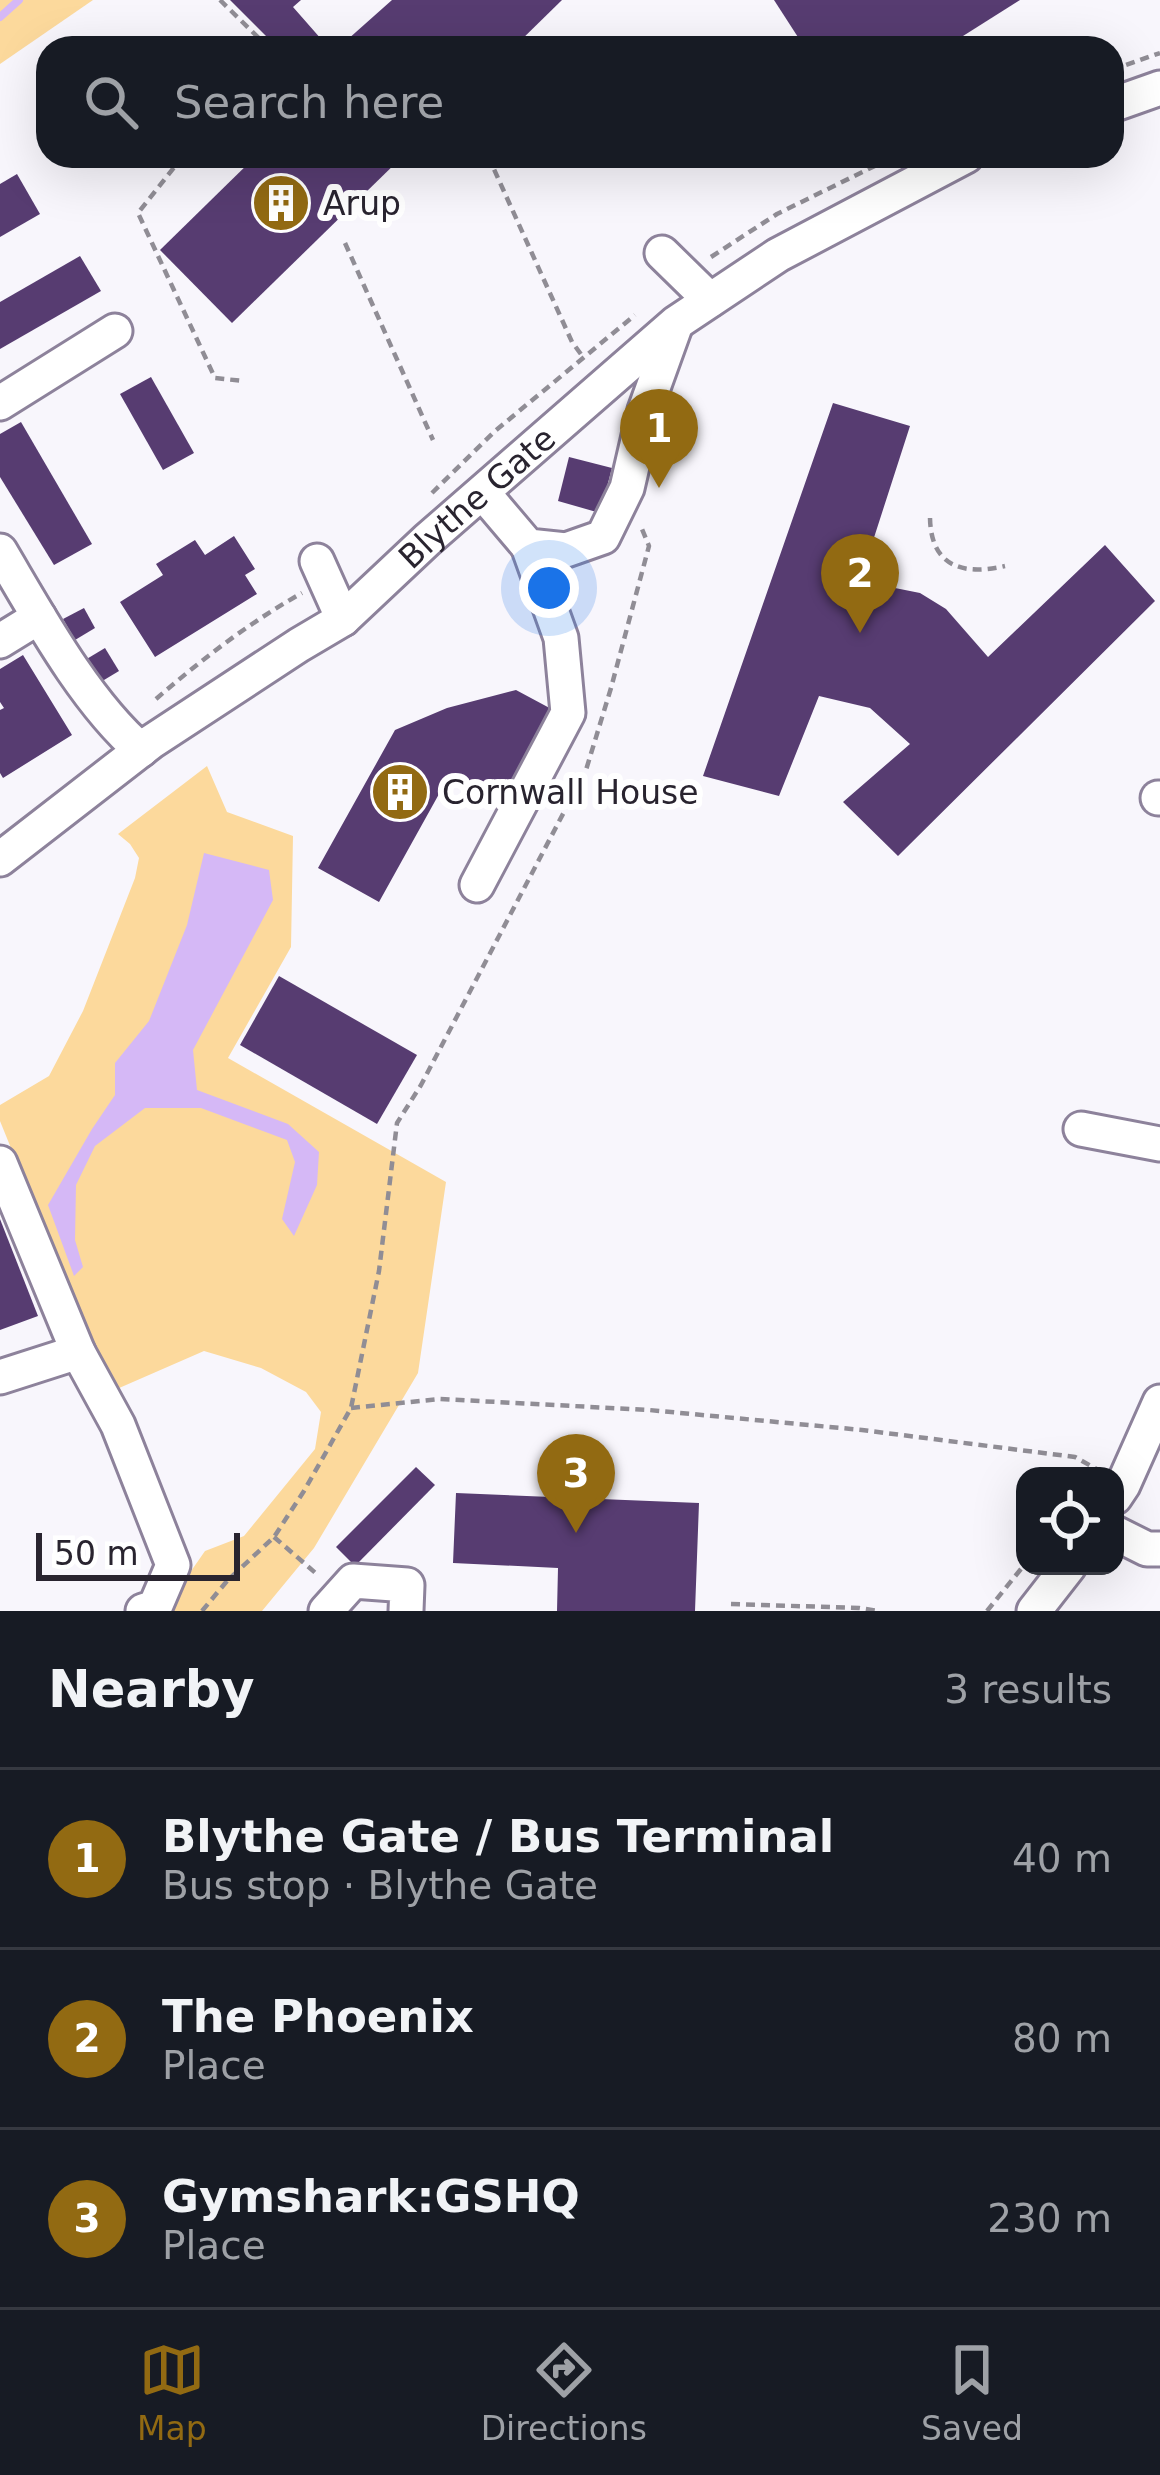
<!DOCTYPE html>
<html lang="en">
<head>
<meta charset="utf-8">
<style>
  body { margin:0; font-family:"DejaVu Sans",sans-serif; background:#242831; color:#f1f3f6 }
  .controls { position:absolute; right:36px; bottom:36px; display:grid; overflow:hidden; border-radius:24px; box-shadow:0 12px 48px #0002 }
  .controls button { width:108px; height:108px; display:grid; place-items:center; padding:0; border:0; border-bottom:3px solid #363941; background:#171b24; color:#f1f3f6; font:60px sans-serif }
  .scale { position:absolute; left:36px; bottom:30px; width:204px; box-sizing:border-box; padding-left:12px; border:6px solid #29242f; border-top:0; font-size:33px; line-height:42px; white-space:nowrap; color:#29242f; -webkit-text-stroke:9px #fff; paint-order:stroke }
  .you { position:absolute; left:549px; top:588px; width:42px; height:42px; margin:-30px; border:9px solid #fff; border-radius:50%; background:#1a73e8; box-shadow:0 0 0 18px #1a73e833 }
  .badge { display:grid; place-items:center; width:78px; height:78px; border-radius:50%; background:#926a12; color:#fff; font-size:39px; font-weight:700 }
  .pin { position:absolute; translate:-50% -99px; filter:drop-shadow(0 3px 6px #0008) }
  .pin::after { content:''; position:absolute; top:63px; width:42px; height:36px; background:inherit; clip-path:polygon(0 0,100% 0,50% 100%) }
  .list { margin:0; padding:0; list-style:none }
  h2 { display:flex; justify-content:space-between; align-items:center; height:156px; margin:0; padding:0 48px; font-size:51px }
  h2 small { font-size:39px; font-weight:400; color:#9ea1a6 }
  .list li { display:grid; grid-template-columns:78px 1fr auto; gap:36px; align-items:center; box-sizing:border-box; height:180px; padding:0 48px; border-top:3px solid #363941 }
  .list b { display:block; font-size:45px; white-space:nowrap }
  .list p { margin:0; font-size:39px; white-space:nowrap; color:#9ea1a6 }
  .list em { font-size:39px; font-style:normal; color:#9ea1a6 }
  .icon { flex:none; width:66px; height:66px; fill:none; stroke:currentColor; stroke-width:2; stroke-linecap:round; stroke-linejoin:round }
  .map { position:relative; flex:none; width:1160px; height:1611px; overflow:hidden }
  .search { position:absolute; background:#171b24; box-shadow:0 12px 48px #0002; left:36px; right:36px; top:36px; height:132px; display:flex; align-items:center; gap:30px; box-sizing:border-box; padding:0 42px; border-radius:36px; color:#9ea1a6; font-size:45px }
  .sheet { height:696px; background:#171b24 }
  nav { display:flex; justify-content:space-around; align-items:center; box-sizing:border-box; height:168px; border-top:3px solid #363941; background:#171b24; font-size:33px; color:#9ea1a6 }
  nav a { display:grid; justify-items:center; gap:6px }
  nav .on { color:#926a12 }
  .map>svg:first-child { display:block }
</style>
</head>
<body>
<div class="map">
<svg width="1160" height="1611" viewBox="0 0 1160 1611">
  <rect width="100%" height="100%" fill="#f8f6fc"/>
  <g fill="#fcd99c">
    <path d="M0,0h93l-93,64z"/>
    <path d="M207,766l20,46 66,24 -2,111 -63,111 218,124 -28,191 -104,175 -52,63h-91l2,-14 32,-46 39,-15 71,-87 6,-37 -15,-20 -45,-24 -57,-17 -94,41 -110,-271v-16l49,-29 34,-65 52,-133 4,-20 -9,-14 -12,-10z"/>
  </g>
  <path fill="#d5b8f6" d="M204,853l65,17 4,30 -80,150 4,40 91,34 31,28 -2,33 -23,51 -12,-17 13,-57 -8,-22 -86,-32h-56l-50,38 -19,39 -1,55 8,27 -9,9 -26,-71 44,-76 23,-34v-32l34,-42 38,-96z"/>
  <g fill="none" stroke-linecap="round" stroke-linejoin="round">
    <path stroke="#d5b8f6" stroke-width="8" d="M0,17l19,-17"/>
  </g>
  <g fill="#573c71">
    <path d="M230,0h71l-8,7 36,41h-51z"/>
    <path d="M392,0h170l-49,48h-175z"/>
    <path d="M774,0h246l-76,48h-139z"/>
    <path d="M256,156h147l-171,167 -72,-73z"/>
    <path d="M17,174l23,40 -40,23v-53z"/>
    <path d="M80,256l21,35 -101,58v-47z"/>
    <path d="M151,377l43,76 -31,17 -43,-76z"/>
    <path d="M833,403l77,23 -50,155 60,12 26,16 42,48 117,-112 50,56 -257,255 -55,-54 67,-58 -40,-36 -51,-12 -40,100 -76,-20z"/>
    <path d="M21,422l71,122 -38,21 -54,-88v-43z"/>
    <path d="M569,457l43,11 -12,45 -42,-12z"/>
    <path d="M234,536l21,33 -10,6 12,19 -102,63 -35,-55 43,-27 -7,-11 39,-24 10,15z"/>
    <path d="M84,608l11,20 -20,12 -12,-21z"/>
    <path d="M105,648l14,23 -20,12 -14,-23z"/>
    <path d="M23,655l49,80 -69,43 -3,-5v-63l4,-2 -4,-6v-33z"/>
    <path d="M516,690l41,22 -54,95 -54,-31 -70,126 -61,-34 77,-138 52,-22z"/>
    <path d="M279,976l138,79 -40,69 -137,-79z"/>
    <path d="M0,1219l38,97 -38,14z"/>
    <path d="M416,1467l19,18 -80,81 -19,-19z"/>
    <path d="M456,1493l243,10 -4,108h-138l1,-43 -105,-5z"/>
  </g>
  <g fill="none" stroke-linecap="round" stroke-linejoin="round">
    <defs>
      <g id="minor">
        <path d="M1112,105l48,-17"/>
        <path d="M662,253l48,47"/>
        <path d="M0,403l115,-72"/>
        <path d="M483,493l45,53 38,4 37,-13 24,-49 18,-78 31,-86"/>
        <path d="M0,551c38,64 85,151 141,199"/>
        <path d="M317,561l26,58"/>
        <path d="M0,641l39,-24"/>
        <path d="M1158,798h2"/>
        <path id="s1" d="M0,859l151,-117 148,-97 44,-26 84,-79 249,-217 102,-68 188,-99"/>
        <path d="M477,885l91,-172 -7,-75 -33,-92"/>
        <path d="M1081,1129l79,15"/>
        <path d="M0,1163l78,189 40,73 55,140 -18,42 -12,4"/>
        <path d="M0,1377l78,-25"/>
        <path d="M1115,1497l8,-12 37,-83"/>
        <path d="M1115,1533l32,16h13"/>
        <path d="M326,1611l27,-30 54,4 -1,26"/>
        <path d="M1034,1611l35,-45"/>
      </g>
    </defs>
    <use href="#minor" stroke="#8d829b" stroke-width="39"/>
    <g stroke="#908d95" stroke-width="4.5" stroke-dasharray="9 6" stroke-linecap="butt">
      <path d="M220,0l49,48"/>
      <path d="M543,44l4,4"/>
      <path d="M630,48l4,-3 3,3"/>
      <path d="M1112,70l48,-17"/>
      <path d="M183,156l-45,57 77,165 28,3"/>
      <path d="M488,156l84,186 11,15"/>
      <path d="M345,243l88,197"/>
      <path d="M711,257l66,-43 118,-58"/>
      <path d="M432,493l63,-62 140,-116"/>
      <path d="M930,518c1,48 32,58 75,48"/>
      <path d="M156,699c45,-39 94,-77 146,-106"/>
      <path d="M351,1408l89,-9 209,11 213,20 213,27 25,14"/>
      <path d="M274,1537l45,39"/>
      <path d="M731,1604l128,4 19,3"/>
      <path d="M202,1611l25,-30 47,-44 30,-46 47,-83 28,-137 18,-148 24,-38 165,-315 25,-82 38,-142 -7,-17"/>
      <path d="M987,1611l38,-47"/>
    </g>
    <use href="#minor" stroke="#fff" stroke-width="33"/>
  </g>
  <defs>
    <symbol id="building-disc" viewBox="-11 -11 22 22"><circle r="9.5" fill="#926a12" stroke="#fff"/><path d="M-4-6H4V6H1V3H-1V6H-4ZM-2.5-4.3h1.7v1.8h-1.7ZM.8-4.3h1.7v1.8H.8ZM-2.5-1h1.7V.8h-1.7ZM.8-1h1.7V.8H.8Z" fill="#fff"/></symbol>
  </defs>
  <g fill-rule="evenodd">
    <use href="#building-disc" x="248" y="170" width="66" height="66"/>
    <use href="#building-disc" x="367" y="759" width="66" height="66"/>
  </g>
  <g text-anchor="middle" stroke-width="12" stroke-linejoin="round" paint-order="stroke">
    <g font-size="33" fill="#29242f" stroke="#fff" text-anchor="start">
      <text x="323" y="215">Arup</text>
      <text x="442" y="804">Cornwall House</text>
    </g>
    <g font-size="33" fill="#29242f" stroke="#fff">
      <text dy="12" stroke="none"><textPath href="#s1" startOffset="600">Blythe Gate</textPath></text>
    </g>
  </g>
</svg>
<div class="controls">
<button><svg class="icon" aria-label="locate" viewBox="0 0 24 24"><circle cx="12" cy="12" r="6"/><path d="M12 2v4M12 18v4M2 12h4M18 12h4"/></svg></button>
</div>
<div class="scale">50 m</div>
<div class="you"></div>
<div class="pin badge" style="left:659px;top:488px">1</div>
<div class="pin badge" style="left:860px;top:633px">2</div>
<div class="pin badge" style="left:576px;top:1533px">3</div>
<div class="search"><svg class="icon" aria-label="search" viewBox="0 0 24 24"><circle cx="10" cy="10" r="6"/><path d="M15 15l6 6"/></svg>Search here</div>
</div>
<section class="sheet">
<h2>Nearby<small>3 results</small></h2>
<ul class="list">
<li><span class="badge">1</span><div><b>Blythe Gate / Bus Terminal</b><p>Bus stop · Blythe Gate</p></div><em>40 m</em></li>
<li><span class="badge">2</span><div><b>The Phoenix</b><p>Place</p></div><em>80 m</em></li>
<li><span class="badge">3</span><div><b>Gymshark:GSHQ</b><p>Place</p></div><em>230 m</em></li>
</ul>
</section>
<nav>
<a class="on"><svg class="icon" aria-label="map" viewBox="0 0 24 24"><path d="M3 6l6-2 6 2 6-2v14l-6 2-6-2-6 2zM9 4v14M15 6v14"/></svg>Map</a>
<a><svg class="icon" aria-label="directions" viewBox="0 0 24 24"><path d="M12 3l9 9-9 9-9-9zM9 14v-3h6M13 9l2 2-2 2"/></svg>Directions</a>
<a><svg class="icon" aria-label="saved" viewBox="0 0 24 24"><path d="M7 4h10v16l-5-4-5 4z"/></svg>Saved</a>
</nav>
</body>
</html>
